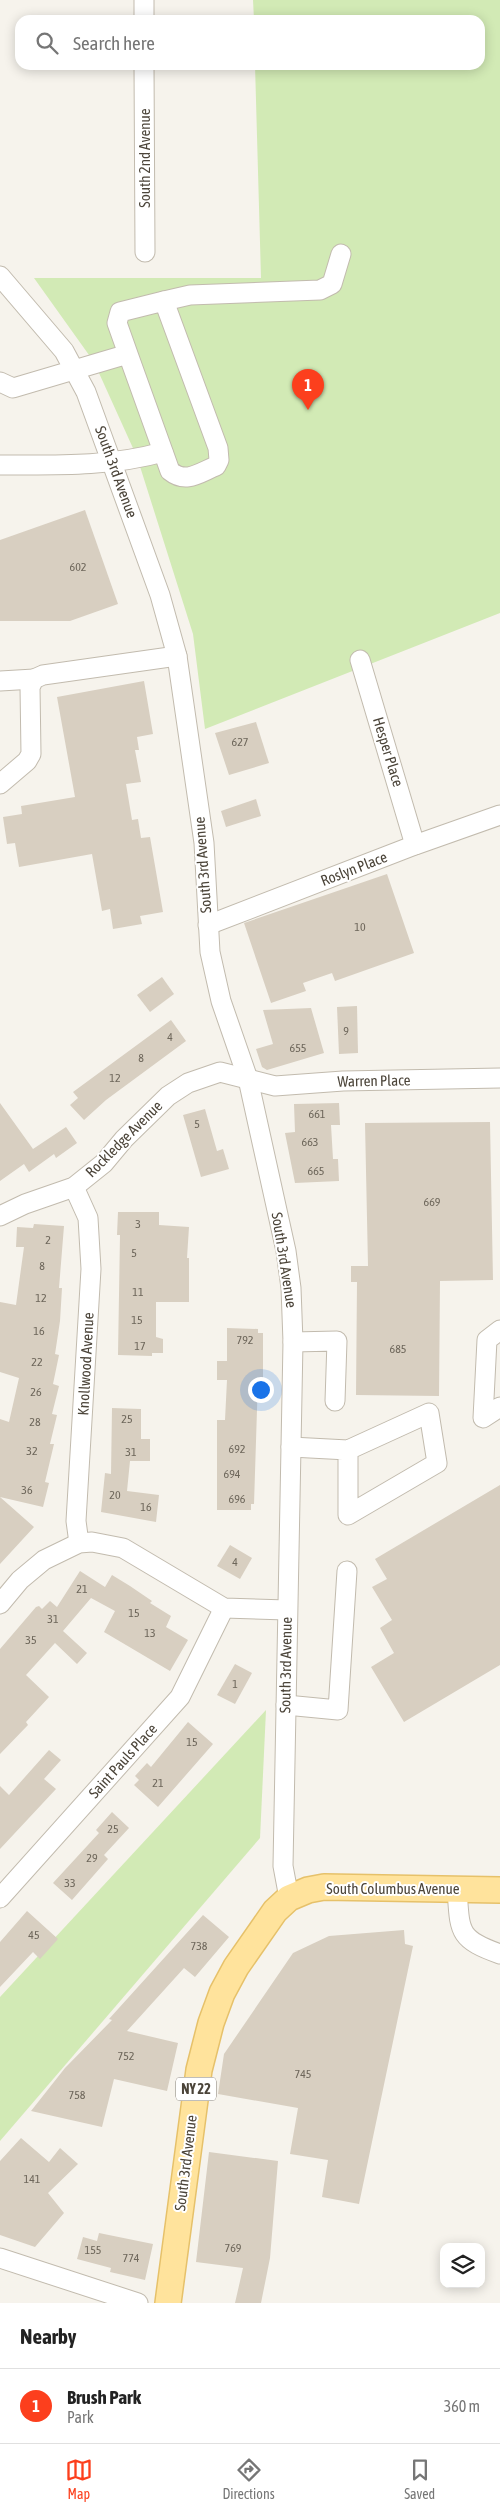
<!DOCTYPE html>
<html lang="en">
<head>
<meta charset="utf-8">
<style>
  body { margin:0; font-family:"Asap Condensed",sans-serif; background:#f2f2f2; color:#222 }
  .controls { position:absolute; right:15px; bottom:15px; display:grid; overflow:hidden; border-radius:10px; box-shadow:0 2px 12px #0003 }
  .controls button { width:45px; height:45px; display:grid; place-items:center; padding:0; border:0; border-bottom:1px solid #e0e0e0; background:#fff; color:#222; font:25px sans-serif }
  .you { position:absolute; left:260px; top:1389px; width:18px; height:18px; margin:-12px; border:4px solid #fff; border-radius:50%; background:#1a73e8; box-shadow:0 0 0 8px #1a73e833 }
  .badge { display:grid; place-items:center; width:32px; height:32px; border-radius:50%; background:#fc3f1d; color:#fff; font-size:16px; font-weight:700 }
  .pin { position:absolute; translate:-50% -41px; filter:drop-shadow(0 1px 2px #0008) }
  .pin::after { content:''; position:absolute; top:26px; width:18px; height:15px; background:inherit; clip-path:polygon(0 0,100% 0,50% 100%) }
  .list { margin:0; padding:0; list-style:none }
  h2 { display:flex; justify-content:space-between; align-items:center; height:65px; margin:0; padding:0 20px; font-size:21px }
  h2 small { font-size:16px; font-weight:400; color:#767676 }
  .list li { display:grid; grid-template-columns:32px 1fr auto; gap:15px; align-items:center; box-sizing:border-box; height:75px; padding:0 20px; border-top:1px solid #e0e0e0 }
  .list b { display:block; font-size:19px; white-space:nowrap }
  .list p { margin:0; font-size:16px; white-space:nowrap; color:#767676 }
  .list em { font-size:16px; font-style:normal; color:#767676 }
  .icon { flex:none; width:28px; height:28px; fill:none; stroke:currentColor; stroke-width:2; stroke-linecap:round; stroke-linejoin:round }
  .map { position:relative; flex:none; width:500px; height:2303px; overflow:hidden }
  .search { position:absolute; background:#fff; box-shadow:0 2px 12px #0003; left:15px; right:15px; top:15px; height:55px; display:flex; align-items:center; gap:12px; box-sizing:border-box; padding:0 18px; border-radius:15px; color:#767676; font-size:19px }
  .sheet { height:140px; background:#fff }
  nav { display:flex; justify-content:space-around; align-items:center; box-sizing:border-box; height:70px; border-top:1px solid #e0e0e0; background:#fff; font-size:14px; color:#767676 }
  nav a { display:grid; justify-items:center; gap:2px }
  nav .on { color:#fc3f1d }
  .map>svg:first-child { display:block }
</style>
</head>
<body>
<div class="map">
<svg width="500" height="2303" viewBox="0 0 500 2303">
  <rect width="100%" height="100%" fill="#f6f3ec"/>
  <g fill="#d2eab5">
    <path d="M253,0h247v613l-295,116 -12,-95 -56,-177 -43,-95 -60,-84h227l-6,-213h225v-45h-226z"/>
    <path d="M266,1710l-6,128 -260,303v-144z"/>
  </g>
  <g fill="#d8cfc1">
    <path d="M85,510l33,94 -48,17h-70v-81z"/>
    <path d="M144,681l9,53 -16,3 2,13h-4l6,32 -15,2 6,36 6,-1 3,19 9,-1 13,75 -23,4 2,8 -29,5 -3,-20 -8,2 -10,-57 -73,13 -4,-24 -8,1 -4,-27 19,-3 -1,-8 54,-9 -18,-100z"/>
    <path d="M256,722l13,41 -40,12 -14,-42z"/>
    <path d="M256,799l5,17 -35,11 -5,-16z"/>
    <path d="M387,874l27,79 -79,28 -3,-8 -29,10 3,8 -35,12 -27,-80z"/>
    <path d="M162,977l12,17 -24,18 -13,-17z"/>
    <path d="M357,1006l1,47 -19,1 -2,-47z"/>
    <path d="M311,1008l13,45 -57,17 -5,-3 -6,-18 17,-5 -10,-34z"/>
    <path d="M171,1020l15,21 -80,59 -22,20 -14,-15 8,-7 -5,-6z"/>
    <path d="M0,1103l33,46 33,-22 11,16 -21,15 -2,-4 -25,18 -5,-8 -24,17z"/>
    <path d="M339,1103l1,22h-9l2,34h5l1,22 -44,2 -10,-50 10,-1 -1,-28z"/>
    <path d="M205,1109l12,42 6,-2 6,20 -28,8 -18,-62z"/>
    <path d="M490,1122l3,158 -53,1 -1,115 -83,-1 1,-113h-6v-16h17l-3,-143z"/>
    <path d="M118,1212h41v13l30,2 -2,31h2v44h-33v35l7,2v14h-11v3l-34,-1 2,-120h-3z"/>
    <path d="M34,1224l30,2 -5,62h3l-2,33 -5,33 4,1 -6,29 6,2 -7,28 5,1 -7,29h4l-9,38 4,1 -6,24 -43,-10 34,30 -34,37v-145l9,3 10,-44 -19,-6v-70l16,3 8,-58h-8l1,-20 16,1z"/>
    <path d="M227,1328l31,1v4h5v45h-5l-4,126h-3v6h-34v-90h8l2,-40h-10v-19h10z"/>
    <path d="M112,1408l29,1v30h9v22h-20l-3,30 32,4 -3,27 -55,-10 4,-39 6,1z"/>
    <path d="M500,1485v180l-96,57 -33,-55 23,-14 -14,-25 12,-8 -20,-33 15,-8 -12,-20z"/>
    <path d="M230,1545l22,13 -12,21 -23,-13z"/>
    <path d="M80,1571l25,16 7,-12 18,11 22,15 -2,2 21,13 -5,11 22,13 -18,31 -66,-39 11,-21 -24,-13 -28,33 24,22 -10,11 -22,-21 -29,32 23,22 -23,25 2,3 -28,29v-105l36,-42 3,-1 3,3 8,-8 7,6z"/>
    <path d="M235,1664l17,9 -17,31 -18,-9z"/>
    <path d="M188,1722l25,22 -55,63 -24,-22 5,-5 -4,-4 12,-13 4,4z"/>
    <path d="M49,1750l12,10 -17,19 12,10 -56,60v-63l9,9z"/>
    <path d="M112,1812l17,16 -25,27 4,4 -36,41 -19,-17 46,-50 -3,-3z"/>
    <path d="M27,1911l31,28 -18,20 -7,-7 -33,35v-45z"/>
    <path d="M203,1915l26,22 -34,40 -11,-9 -57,63 51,12 -11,48 -53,-12 -12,48 -71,-16 34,-43 47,-48 -3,-1z"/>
    <path d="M404,1930l1,14 8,2 -54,258 -37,-7 6,-37 -38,-6 8,-46 -80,-14 6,-40 69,-101 36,-17z"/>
    <path d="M21,2138l28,24 11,-14 18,16 -30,29 16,20 -29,34 -35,-12v-74z"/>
    <path d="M209,2152l69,9 -8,97 -9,45h-26l8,-35 -47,-6z"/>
    <path d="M99,2233l54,11 -8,36 -35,-8 1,-4 -34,-9 6,-22 14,4z"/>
  </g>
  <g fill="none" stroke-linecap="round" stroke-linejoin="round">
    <defs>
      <g id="minor">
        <path d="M144,0v20"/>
        <path d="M144,65l1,187"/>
        <path d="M0,276l64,75 22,41 74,203 17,61 27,187 6,109 11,49 27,78 38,172 5,37 2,54 -10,524 6,32"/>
        <path d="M164,301l26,-6 130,-5 12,-6 9,-30"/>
        <path d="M0,382l13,6 115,-34 42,117c16,13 29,2 46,-5l3,-6 -1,-12 -54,-147 -44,11 -3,11 11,31"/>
        <path d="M0,465c54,0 110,2 163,-13"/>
        <path d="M360,660l55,185"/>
        <path d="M0,681l34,-2"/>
        <path d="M0,784l27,-23 4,-7 -1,-67 4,-8 9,-4 134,-19"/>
        <path d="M208,925l207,-80 85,-30"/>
        <path d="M74,1187l14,31 3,51 -15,252 3,22"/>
        <path d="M0,1216l25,-12 49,-17 30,-24 20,-24 44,-43 20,-13 32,-11 55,14 68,-5 157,-3"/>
        <path d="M500,1330l-13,10 -4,78 17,-11"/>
        <path d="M293,1342l44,-1 -2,60"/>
        <path d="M291,1447l57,3 81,-37 8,50 -89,52v-65"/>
        <path d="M0,1604l20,-24 24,-20 35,-17 13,-1 31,6 101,60 63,2"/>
        <path d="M286,1705l52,5 9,-139"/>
        <path d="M457,1889c3,42 0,50 43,65"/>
        <path d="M0,1898l180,-201 44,-89"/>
        <path d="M0,2258l138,45"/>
      </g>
      <path id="major" d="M168,2303l31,-233 12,-47 11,-30 14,-26 39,-56 14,-13 19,-8 16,-3 176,3"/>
    </defs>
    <use href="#minor" stroke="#c2bbae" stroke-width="21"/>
    <use href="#major" stroke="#e6c16a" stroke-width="28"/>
    <use href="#minor" stroke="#fff" stroke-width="19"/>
    <use href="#major" stroke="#ffe39c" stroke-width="25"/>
  </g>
  <g text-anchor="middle" stroke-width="4" stroke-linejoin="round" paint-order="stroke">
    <g font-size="12" fill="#6e675b">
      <text x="78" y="571">602</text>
      <text x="240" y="746">627</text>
      <text x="360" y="931">10</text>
      <text x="346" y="1035">9</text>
      <text x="170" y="1041">4</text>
      <text x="298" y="1052">655</text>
      <text x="141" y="1062">8</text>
      <text x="115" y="1082">12</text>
      <text x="317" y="1118">661</text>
      <text x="197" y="1128">5</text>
      <text x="310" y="1146">663</text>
      <text x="316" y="1175">665</text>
      <text x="432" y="1206">669</text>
      <text x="138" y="1228">3</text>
      <text x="48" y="1244">2</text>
      <text x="134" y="1257">5</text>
      <text x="42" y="1270">8</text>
      <text x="138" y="1296">11</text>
      <text x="41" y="1302">12</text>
      <text x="137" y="1324">15</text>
      <text x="39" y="1335">16</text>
      <text x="245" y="1344">792</text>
      <text x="140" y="1350">17</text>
      <text x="398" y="1353">685</text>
      <text x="37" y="1366">22</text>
      <text x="36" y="1396">26</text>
      <text x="127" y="1423">25</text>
      <text x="35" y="1426">28</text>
      <text x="237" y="1453">692</text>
      <text x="32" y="1455">32</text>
      <text x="131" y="1456">31</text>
      <text x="232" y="1478">694</text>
      <text x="27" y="1494">36</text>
      <text x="115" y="1499">20</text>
      <text x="237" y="1503">696</text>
      <text x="146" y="1511">16</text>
      <text x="235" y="1566">4</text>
      <text x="82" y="1593">21</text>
      <text x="134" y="1617">15</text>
      <text x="53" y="1623">31</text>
      <text x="150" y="1637">13</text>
      <text x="31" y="1644">35</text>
      <text x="235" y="1688">1</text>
      <text x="192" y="1746">15</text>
      <text x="158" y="1787">21</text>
      <text x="113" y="1833">25</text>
      <text x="92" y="1862">29</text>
      <text x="70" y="1887">33</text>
      <text x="34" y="1939">45</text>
      <text x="199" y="1950">738</text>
      <text x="126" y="2060">752</text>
      <text x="303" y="2078">745</text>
      <text x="77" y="2099">758</text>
      <text x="32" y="2183">141</text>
      <text x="233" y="2252">769</text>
      <text x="93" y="2254">155</text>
      <text x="131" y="2262">774</text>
    </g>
    <rect fill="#fff" stroke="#817c74" stroke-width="1" x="176" y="2077.5" width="40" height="23" rx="4"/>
    <g font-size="14" font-weight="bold" fill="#4b4439">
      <text x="196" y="2094">NY 22</text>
    </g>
    <g font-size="15" fill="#4b4439" stroke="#fff">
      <text transform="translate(145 158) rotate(-90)" y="5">South 2nd Avenue</text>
      <text transform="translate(116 472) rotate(70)" y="5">South 3rd Avenue</text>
      <text transform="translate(388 752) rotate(73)" y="5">Hesper Place</text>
      <text transform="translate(203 865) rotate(-94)" y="5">South 3rd Avenue</text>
      <text transform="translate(354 869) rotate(-21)" y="5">Roslyn Place</text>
      <text transform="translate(374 1081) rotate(-1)" y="5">Warren Place</text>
      <text transform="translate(124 1139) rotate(-45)" y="5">Rockledge Avenue</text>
      <text transform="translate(284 1260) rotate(81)" y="5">South 3rd Avenue</text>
      <text transform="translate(86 1364) rotate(-87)" y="5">Knollwood Avenue</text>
      <text transform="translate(286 1665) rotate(-89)" y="5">South 3rd Avenue</text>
      <text transform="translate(123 1761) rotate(-48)" y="5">Saint Pauls Place</text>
      <text x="393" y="1894">South Columbus Avenue</text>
      <text transform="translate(186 2163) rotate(-83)" y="5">South 3rd Avenue</text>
    </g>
  </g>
</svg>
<div class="controls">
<button><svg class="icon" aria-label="layers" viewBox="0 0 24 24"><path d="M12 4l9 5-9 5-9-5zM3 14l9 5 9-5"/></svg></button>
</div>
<div class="you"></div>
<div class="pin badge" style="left:308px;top:410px">1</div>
<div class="search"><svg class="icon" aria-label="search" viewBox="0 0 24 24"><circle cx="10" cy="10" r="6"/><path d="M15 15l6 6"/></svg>Search here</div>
</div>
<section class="sheet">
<h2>Nearby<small></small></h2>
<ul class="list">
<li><span class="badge">1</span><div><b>Brush Park</b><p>Park</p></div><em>360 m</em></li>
</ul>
</section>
<nav>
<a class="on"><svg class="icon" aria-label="map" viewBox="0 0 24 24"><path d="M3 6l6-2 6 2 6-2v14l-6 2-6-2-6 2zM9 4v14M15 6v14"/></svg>Map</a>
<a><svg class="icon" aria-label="directions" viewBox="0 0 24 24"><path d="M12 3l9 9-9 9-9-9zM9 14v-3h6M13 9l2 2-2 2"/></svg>Directions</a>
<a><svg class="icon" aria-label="saved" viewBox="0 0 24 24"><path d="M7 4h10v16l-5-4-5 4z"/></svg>Saved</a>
</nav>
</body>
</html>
